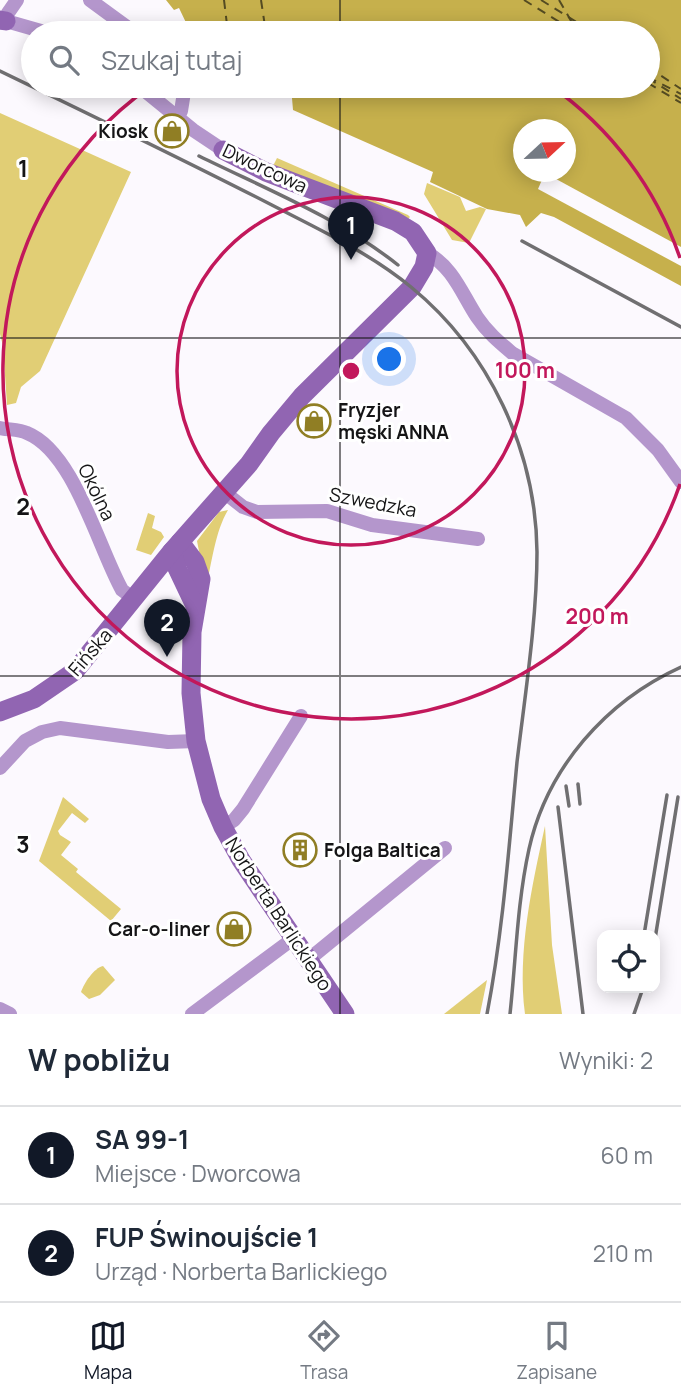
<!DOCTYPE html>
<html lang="pl">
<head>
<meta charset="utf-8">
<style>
  body { margin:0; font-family:Manrope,sans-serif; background:#f6f6f7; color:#1f2937 }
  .controls { position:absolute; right:21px; bottom:21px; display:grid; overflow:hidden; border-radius:14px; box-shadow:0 4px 18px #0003 }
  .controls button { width:63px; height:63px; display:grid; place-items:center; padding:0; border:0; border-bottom:2px solid #e0e1e3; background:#fff; color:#1f2937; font:35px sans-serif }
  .compass { position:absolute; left:513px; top:119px; width:63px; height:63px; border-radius:50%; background:#fff; box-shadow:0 4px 18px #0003; rotate:68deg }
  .you { position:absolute; left:390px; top:360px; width:24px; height:24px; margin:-18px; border:5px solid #fff; border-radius:50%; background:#1a73e8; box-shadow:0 0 0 10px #1a73e833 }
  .badge { display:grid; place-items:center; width:46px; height:46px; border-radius:50%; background:#111827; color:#fff; font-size:23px; font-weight:700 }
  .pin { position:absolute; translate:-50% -58px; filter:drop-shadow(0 2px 4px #0008) }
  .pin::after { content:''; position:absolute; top:37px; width:24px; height:21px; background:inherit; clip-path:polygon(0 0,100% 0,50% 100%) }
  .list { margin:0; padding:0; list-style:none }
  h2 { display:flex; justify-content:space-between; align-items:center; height:91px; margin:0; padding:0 28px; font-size:30px }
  h2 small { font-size:23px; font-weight:400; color:#747a83 }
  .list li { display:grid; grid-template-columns:46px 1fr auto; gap:21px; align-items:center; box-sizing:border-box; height:98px; padding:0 28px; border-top:2px solid #e0e1e3 }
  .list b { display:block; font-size:26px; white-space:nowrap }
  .list p { margin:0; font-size:23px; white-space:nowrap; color:#747a83 }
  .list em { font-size:23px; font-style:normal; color:#747a83 }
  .icon { flex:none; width:38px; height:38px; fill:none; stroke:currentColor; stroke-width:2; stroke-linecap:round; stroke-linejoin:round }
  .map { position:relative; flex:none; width:681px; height:1014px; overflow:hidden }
  .search { position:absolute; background:#fff; box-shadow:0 4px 18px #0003; left:21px; right:21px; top:21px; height:77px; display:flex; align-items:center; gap:18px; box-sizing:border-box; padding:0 24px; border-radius:38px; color:#747a83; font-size:26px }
  .sheet { height:287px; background:#fff }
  nav { display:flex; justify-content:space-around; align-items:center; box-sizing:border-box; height:98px; border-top:2px solid #e0e1e3; background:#fff; font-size:19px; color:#747a83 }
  nav a { display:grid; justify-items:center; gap:4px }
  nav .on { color:#111827 }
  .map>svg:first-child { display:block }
</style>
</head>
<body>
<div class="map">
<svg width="681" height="1014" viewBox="0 0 681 1014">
  <rect width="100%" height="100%" fill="#fcf9fe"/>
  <g fill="#e1ce75">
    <path d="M0,113l131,59 -91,199 -19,16 -5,16 -9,2 -4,-59 -3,-12z"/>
    <path d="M277,158l131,57 2,2 -2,2 -136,-51z"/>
    <path d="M427,183l33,14 6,14 14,-4 6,2 -17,34 -17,-3 -28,-46z"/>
    <path d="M228,510c-13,22 -16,52 -22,77l-9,-46 22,-29z"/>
    <path d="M148,513l7,3 -3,12 9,4 3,5 -13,18 -15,-5z"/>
    <path d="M63,797l26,22 -4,4 -13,-10 -14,18 2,4 11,7 -10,13 17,14 -2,3 45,37 -10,12 -72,-60z"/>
    <path d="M545,826l7,119 10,69h-37c-8,-62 7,-128 20,-188z"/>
    <path d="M103,966l12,14 -15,15 -11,4 -8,-7c3,-9 13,-24 22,-26z"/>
    <path d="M487,980l-7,34h-36z"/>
  </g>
  <path fill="#c6b04c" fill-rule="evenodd" d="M166,0h515v286l-127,-69 -13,-4 -15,14 -6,-12 -33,-6 -57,-27 3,-10 -140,-62 -2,-24h357v-53h-457l-12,-25 -5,2zM524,130h42v42h-42z"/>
  <path fill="#fcf9fe" d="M545,173l136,74v19l-143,-77z"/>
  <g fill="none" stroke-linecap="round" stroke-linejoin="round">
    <g stroke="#544b22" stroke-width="2" stroke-dasharray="9 7" stroke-linecap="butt">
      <path d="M224,0l4,33"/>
      <path d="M261,0l5,33"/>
      <path d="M524,0l53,33"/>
      <path d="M541,0l53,33"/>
      <path d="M559,0l19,33"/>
      <path d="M648,67l33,22"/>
      <path d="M648,77l33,17"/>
      <path d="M648,78l33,21"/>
      <path d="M648,83l33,20"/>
    </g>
    <g stroke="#b496cc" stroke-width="14">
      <path d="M17,0l-9,13 -2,8 42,12"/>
      <path d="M90,0l45,33"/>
      <path d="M139,86l54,44 30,20"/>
      <path d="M177,117l4,-6 4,-25"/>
      <path d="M427,253c26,14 35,41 50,64 10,15 22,25 35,36l114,65 32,32 23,32"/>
      <path d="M0,428c9,2 19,1 27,5 47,19 71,114 95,157l12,9"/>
      <path d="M224,492l19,15 14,5 70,-1 45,14 106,14"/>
      <path d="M0,768l25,-27 17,-9 18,-4 108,14 28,-1"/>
      <path d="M223,827l11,-7 9,-11 58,-93"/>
      <path d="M308,960l137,-112"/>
      <path d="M0,1009l10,5"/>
      <path d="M192,1014l102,-76"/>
    </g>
    <g stroke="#9165b2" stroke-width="19">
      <path d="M0,20l6,1"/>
      <path d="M180,542l15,20 6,17 -9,53 -1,61 5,48 15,58 12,28 18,33 104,154"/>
      <path d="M172,551l5,17 18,38"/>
      <path d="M0,712l34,-13 41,-28 97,-120 77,-87 22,-31 31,-37 110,-109 12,-20 3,-14 -14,-21 -18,-11 -129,-49 -43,-22"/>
    </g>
    <g stroke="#706f71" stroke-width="3.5">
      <path d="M0,71c89,43 178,86 266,131 50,26 101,49 145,85 78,64 125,163 126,265 0,67 -12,143 -20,210 -8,84 -14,169 -30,252"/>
      <path d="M199,156c67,33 140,62 199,109"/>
      <path d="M522,241l159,86"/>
      <path d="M578,784l2,20"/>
      <path d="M566,786l3,20"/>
      <path d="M558,807l25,207"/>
      <path d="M644,935l23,-140"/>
      <path d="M655,939l23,-142"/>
      <path d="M510,1014c6,-55 7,-110 19,-165 18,-81 77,-148 152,-182"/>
      <path d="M634,1014l9,-26"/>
    </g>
  </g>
  <path fill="none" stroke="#151516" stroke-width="2" stroke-opacity="0.55" d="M340,0v33M340,86v928M0,338h681M0,676h681"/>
  <g fill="none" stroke="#c2185b" stroke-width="3.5">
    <circle cx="351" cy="371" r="174"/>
    <path d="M680 484A348 348 0 1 1 151 86M270 33A348 348 0 0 1 432 33M551 86A348 348 0 0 1 680 258"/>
  </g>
  <defs>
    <symbol id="shop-ring" viewBox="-11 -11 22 22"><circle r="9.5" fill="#fff" stroke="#907e24" stroke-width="1.5"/><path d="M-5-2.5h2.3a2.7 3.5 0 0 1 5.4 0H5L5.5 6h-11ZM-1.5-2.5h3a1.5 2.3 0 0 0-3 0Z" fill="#907e24"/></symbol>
    <symbol id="building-ring" viewBox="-11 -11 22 22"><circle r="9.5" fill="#fff" stroke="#907e24" stroke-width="1.5"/><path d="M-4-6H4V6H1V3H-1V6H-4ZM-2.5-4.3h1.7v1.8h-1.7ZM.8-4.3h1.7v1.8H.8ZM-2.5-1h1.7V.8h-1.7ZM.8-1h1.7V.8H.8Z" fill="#907e24"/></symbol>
  </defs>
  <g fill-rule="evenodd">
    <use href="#shop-ring" x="153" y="112" width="38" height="38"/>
    <use href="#shop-ring" x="295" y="402" width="38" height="38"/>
    <use href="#building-ring" x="281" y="831" width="38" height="38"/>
    <use href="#shop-ring" x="215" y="910" width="38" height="38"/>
  </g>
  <g text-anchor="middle" stroke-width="6" stroke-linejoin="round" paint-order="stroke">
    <g font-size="19" font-weight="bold" fill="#151516" stroke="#fff" text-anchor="end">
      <text x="148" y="138">Kiosk</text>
      <text x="338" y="417" text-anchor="start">Fryzjer<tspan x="338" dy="22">męski ANNA</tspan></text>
      <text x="324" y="857" text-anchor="start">Folga Baltica</text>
      <text x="210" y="936">Car-o-liner</text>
    </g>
    <g font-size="19" fill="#151516" stroke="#fff">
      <text transform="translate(265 168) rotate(25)" y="7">Dworcowa</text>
      <text transform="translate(97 492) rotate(64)" y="7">Okólna</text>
      <text transform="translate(373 502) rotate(11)" y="7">Szwedzka</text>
      <text transform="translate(90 652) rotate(-49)" y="7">Fińska</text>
      <text transform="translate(279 914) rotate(57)" y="7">Norberta Barlickiego</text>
    </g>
  </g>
  <g font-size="23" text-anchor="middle" font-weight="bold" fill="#151516" stroke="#fff" stroke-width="6" stroke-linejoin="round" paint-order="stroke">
    <text x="23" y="177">1</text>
    <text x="23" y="515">2</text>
    <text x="23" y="853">3</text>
  </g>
  <circle cx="351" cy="371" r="10" fill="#c2185b" stroke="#fff" stroke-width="3.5"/>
  <g font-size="21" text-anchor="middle" font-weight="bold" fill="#c2185b" stroke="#fff" stroke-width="6" stroke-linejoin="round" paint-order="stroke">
    <text x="525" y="378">100 m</text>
    <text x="597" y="624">200 m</text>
  </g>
</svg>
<div class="controls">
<button><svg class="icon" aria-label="locate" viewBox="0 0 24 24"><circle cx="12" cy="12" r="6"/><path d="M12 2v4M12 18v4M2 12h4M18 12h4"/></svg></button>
</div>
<svg class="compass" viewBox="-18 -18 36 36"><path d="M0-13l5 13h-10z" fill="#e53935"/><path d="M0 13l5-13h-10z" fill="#747a83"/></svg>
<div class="you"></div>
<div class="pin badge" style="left:351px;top:260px">1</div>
<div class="pin badge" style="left:167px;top:657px">2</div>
<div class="search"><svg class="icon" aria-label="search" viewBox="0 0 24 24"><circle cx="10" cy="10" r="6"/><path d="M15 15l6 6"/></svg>Szukaj tutaj</div>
</div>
<section class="sheet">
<h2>W pobliżu<small>Wyniki: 2</small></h2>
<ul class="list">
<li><span class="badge">1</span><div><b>SA 99-1</b><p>Miejsce · Dworcowa</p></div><em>60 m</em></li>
<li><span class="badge">2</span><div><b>FUP Świnoujście 1</b><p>Urząd · Norberta Barlickiego</p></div><em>210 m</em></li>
</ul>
</section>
<nav>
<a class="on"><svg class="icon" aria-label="map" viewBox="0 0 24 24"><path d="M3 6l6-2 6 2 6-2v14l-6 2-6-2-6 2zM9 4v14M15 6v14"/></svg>Mapa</a>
<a><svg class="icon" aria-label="directions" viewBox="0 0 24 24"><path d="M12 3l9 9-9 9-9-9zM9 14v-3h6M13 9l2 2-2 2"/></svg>Trasa</a>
<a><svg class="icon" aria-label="saved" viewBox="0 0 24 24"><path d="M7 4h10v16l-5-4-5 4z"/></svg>Zapisane</a>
</nav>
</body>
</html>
